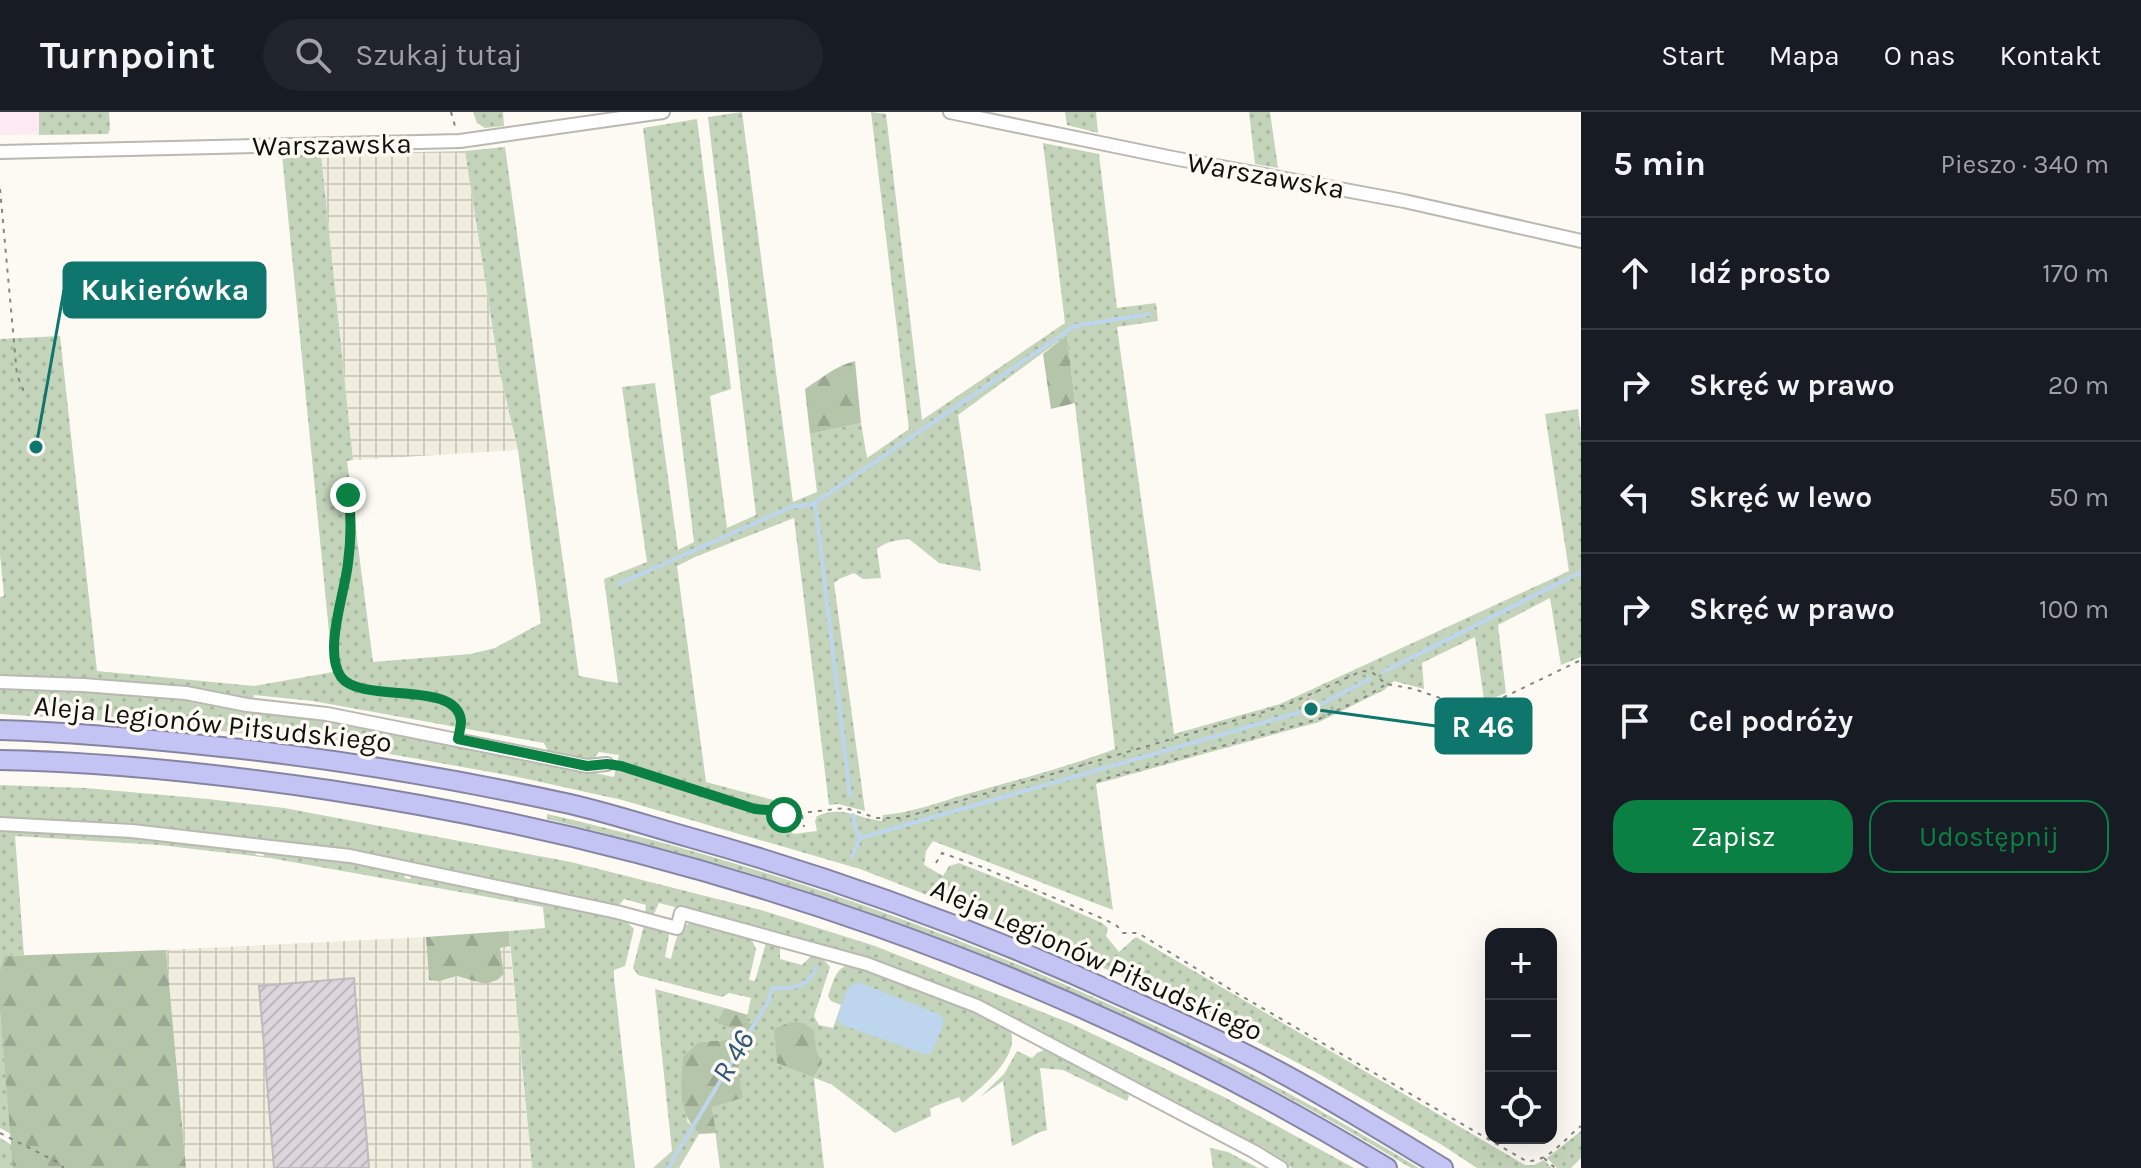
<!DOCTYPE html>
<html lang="pl">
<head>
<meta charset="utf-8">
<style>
  body { margin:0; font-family:Karla,sans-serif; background:#20242c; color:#f1f3f6 }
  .controls { position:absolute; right:24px; bottom:24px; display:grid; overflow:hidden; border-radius:16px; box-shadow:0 8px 32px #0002 }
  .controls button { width:72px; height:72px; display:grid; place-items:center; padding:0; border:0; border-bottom:2px solid #363941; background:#171b24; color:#f1f3f6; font:40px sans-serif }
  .stop { position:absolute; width:24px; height:24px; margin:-18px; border:6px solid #0b8043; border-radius:50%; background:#fff }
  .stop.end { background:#0b8043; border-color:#fff; box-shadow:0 2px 8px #0008 }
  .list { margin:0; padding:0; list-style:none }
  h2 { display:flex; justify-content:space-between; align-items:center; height:104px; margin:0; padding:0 32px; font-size:34px }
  h2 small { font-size:26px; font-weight:400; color:#9ea1a6 }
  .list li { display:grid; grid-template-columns:52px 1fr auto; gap:24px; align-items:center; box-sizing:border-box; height:112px; padding:0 32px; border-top:2px solid #363941 }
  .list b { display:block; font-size:30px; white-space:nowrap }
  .list em { font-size:26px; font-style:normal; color:#9ea1a6 }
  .actions { display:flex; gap:16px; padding:24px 32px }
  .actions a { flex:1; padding:18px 0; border:2px solid #0b8043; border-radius:24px; text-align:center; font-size:28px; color:#0b8043 }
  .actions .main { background:#0b8043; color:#fff }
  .icon { flex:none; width:44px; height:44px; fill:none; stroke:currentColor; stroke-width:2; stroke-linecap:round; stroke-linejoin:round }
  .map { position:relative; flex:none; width:1581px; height:1056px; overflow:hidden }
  header { display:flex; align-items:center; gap:48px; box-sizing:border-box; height:112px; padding:0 40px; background:#171b24; border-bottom:2px solid #363941 }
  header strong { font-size:38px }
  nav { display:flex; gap:44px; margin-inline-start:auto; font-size:28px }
  .search { width:560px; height:72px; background:#20242c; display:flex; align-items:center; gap:20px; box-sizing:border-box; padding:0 28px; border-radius:44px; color:#9ea1a6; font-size:30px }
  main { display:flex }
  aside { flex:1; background:#171b24 }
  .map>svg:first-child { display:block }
</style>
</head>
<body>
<header>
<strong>Turnpoint</strong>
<div class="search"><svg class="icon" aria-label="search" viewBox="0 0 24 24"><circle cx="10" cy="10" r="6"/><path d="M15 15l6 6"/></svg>Szukaj tutaj</div>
<nav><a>Start</a><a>Mapa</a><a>O nas</a><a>Kontakt</a></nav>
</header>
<main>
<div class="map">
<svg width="1581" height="1056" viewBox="0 0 1581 1056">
  <defs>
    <pattern id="industrial-grid" width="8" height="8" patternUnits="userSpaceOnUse" patternTransform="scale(2)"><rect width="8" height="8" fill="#f1eee0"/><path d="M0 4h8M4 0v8" fill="none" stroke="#cecbbf"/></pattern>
    <pattern id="grass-dots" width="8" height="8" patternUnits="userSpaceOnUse" patternTransform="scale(2)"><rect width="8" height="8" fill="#c3d4ba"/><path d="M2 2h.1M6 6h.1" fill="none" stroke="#a6b59f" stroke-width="1.8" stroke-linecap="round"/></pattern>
    <pattern id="forest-firs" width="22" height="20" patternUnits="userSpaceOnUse" patternTransform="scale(2)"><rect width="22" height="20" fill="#b4c5aa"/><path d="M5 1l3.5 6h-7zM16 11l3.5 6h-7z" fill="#9aa891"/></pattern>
    <pattern id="building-hatch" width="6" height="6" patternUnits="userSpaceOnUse" patternTransform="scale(2)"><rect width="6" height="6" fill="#dcd6dc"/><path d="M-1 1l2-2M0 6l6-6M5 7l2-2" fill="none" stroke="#bcb7bc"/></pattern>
  </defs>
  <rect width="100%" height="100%" fill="#fcfaf3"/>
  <path fill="#feeaf2" d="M0,0h109l1,17 -2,5 -108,1z"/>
  <g fill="url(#industrial-grid)">
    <path d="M465,39l34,218 19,81 -165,10 -32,-306z"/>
    <path d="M426,825l3,43 19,-1 9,-3 28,8 15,-36 10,-2 22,222h-346l-20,-218z"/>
  </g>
  <g fill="url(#grass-dots)" fill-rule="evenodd">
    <path d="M39,0h70l1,17 -2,5 -69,1z"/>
    <path d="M473,0h30l1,14 -19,2 -8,-5z"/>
    <path d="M742,0l51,390 24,-10 -7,-58 51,-11 6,35 42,-29 -38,-317 15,2 36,306 143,-97 -22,-180 56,11 18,154 39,-5 2,18 -41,6 57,407 106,-30 289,-133 -24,-157 33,-5 3,24v224l-20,8 -11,-67 -52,27 8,68 -10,4 -12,3 -9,-63 -53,26 2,26 -30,-8 -10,9 -65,32 -223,62 17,126 -180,-69 -7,10 -2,14 19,11 6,-10 10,-3 68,27 75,33 6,5 -2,8 13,16 17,-15 389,228h9l10,-5 8,8h-75l-35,-23 -123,-71 -108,-56 -168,-78 -183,-71 -238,-69 -104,-23 -184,-33 -165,-19 -169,-11v-25l105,3 75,7 66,11 149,21 219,46 5,-22 -20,-3 -5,6 -7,1 -38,-6 -5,-10 -231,-42 -59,-6 -1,6 -13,-1 -41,-12 -100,-7 -99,-5v-79l4,-1 -4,-41v-216l60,-3 37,335 157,15 79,-14 -51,-517 39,-1 32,306 -6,1 26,201 98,-8 24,-6 46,-25 -23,-173 -19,-81 -34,-218 40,-4 74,529 39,7 -14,-104 43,-17 -25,-175 33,-4 23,167 16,-8 -51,-414 54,-9 34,270 -21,7 17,132 29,-13 -48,-398zM1067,223l48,414c-48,18 -98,31 -148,45 -28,8 -55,19 -84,21l-1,6c-25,-3 -39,-16 -65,-5l-2,5 2,10 -24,3 -6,-14 -11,-5 -3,-15 -67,-18 -29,-216 18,-9 99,-39 35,287 9,-1 27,7 -31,-228 5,-4 15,-6 9,6 18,-1 -4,-29c10,-8 20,-9 32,-10l30,24 42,8 -23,-156z"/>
    <path d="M1065,0h31l2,21 -31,-8z"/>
    <path d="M1249,0h21l8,56 -23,-4z"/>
    <path d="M0,673l85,3 123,11 76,9 287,54 190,48 114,36 195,77 156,75 128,70h-62l-313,-166 -233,-77 -87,-22 -6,13 -8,-2 1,-9 -22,-6 -4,5 -9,2 -133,-31 -138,-24 -89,-13 -114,-11 -137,-8z"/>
    <path d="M547,702c308,70 602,191 872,354h-8c-202,-123 -423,-221 -649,-291 -71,-22 -143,-40 -215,-58z"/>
    <path d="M0,716l155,10 99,11 2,6 7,1 4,-6 135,21 2,1 1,6 5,1 4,-5 140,28 72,19 8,8 -9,37 -11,4v8l21,190h-103l-23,-237 36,-3 -2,-21 -273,-49 -111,-13 -144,-9 9,119 -20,1 -4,14z"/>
    <path d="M696,809l54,15 6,13 -7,31 6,1 11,-38 4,-3 10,4v15l22,6 8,-8c10,0 14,2 20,10l-16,49 5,9 14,3 8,-23 -10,-4 -3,-5c5,-13 7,-29 22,-31l120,43 40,22c12,25 -30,60 -48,73l-3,-6 -29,11 1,8 -36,17 -64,-49 -17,-6 10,90h-104l-8,-61 25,-56 18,-25 -9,-5 5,-23 -22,-5 -7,4 -84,-22 -5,-7 11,-43 24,7 1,3 -4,22 6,2c5,-18 5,-33 25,-38z"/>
    <path d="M655,877l70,19 -9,15 20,7 -3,8 -8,2 -26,2 -12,79 12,13 -20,34h-26l19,-17z"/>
    <path d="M0,899l11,123 -11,-6z"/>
    <path d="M1044,938l82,41 3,5 -2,5 -64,-31 -23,-2 7,62c-13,3 -22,11 -35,16l-9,-65 -23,16 24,-23 13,-23 15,7 5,-5z"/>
    <path d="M1581,1019v27l-10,10h-14l-10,-10z"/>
    <path d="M0,1026l12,7 1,23h-13z"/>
    <path d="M1210,1036l18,4 30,16h-45z"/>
  </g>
  <g fill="url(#forest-firs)">
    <path d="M1067,223l8,68 -24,6 -8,-55z"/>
    <path d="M855,249l6,62 -51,11 -5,-45c17,-11 30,-23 50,-28z"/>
    <path d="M509,819l1,15 -10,2 4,26 -7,6 -12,4 -28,-8 -18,5 -10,-1 -3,-43z"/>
    <path d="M166,838l20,218h-173l-13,-157v-41l4,-14z"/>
    <path d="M725,896l23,7 -2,6 10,5 -19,25 5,47 -30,9 4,26 -17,1c-22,-23 -18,-48 -16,-77l16,-15 26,-2 8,-3 3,-7 -20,-7z"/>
    <path d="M791,910l13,1 10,8 2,19 6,13 -9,14 -36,-14 -3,-34z"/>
  </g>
  <path fill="#bed6ed" d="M861,871l80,32 3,8 -12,29 -5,3 -85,-30 -5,-6 8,-25 7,-10z"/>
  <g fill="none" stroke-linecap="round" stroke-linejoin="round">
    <g stroke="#bed6ed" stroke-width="4">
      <path d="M619,472l172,-77 22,-3"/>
      <path d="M1383,560l198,-100"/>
      <path d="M850,684l-34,-286 -3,-6 262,-178 74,-12"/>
      <path d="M853,703l2,13 5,10"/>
      <path d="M860,726l451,-129 59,-30"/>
      <path d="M852,745l8,-19"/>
      <path d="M668,1056l101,-168 3,-12c19,1 36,0 44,-20"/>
    </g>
  </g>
  <path fill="url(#building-hatch)" stroke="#bfbabf" stroke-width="2" d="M354,866l15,190h-95l-15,-182z"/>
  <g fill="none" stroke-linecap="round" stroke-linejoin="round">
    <defs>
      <g id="minor">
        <path d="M950,0l223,46 231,43 177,40"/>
        <path d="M0,40l460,-11 203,-29"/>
        <path d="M0,570l83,3 103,8 61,12 80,9 260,52 20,-2"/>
        <path d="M0,712l132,7 218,25 267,56 60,16 4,-15 186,51 110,42 276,145 28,17"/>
      </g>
      <g id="highway">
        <path d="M0,618c74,2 148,9 222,17 116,12 233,32 348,57 39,9 79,22 118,33 150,42 296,95 438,161 51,23 103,46 152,73 56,30 111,64 165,97"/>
        <path d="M0,648c110,2 220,14 329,30 371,56 737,182 1058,378"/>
      </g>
    </defs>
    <use href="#minor" stroke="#b9b8b1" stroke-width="16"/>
    <use href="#highway" stroke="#8585a3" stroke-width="22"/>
    <g stroke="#868580" stroke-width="2" stroke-dasharray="4 6" stroke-linecap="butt">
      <path d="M451,0l4,14"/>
      <path d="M0,77l17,186 7,17"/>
      <path d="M342,369l6,14 4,20 -4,50 -13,69 -1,28 9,18 14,8 87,11 14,12 2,15"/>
      <path d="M620,654l135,43 23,2"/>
      <path d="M1097,669l222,-62 48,-23 18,-11"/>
      <path d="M776,690l3,9 5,4 61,-7 32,10h25l365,-107 24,-8 71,-32 10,1 14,12 28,5 52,18 11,-1 21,-6 83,-40"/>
      <path d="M802,703l2,12"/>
      <path d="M936,751l6,-10 40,14 124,53 11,6 6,7h15l100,61 288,167c22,2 39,-23 55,-35"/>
      <path d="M0,1021l57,29 7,6"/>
      <path d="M1544,1046l11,10"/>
    </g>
    <use href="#minor" stroke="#fff" stroke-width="12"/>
    <use href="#highway" stroke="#c4c4f4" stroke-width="18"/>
  </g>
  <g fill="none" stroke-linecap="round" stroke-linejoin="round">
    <path stroke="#0b8043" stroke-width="10" d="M348,383c4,23 3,45 0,68 -3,30 -25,88 -7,114 21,28 116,2 120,44 0,6 -2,12 -3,18l129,27 20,-2 14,2 134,43 24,2 5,4"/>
  </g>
  <g text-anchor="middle" stroke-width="7" stroke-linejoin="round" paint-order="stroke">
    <g font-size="28" fill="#10100d" stroke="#fcfaf3">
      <text transform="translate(332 32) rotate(-1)" y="10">Warszawska</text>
      <text transform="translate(1266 63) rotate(10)" y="10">Warszawska</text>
      <text transform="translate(213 611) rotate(6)" y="10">Aleja Legionów Piłsudskiego</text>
      <text transform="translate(1097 847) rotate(24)" y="10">Aleja Legionów Piłsudskiego</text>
    </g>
    <g font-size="30" font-style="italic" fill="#325779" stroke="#fcfaf3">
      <text transform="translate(733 944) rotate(-60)" y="10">R 46</text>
    </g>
  </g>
  <path fill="none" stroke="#0f766e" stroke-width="3" d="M36 335L64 178M1311 597L1436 614"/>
  <g fill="#0f766e" stroke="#fcfaf3" stroke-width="3">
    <circle cx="36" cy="335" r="8"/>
    <circle cx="1311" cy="597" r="8"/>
  </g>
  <g fill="#0f766e" stroke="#0f766e" stroke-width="3">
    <rect x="64" y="151" width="201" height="54" rx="8"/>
    <rect x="1436" y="587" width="95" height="54" rx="8"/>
  </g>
  <g font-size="30" text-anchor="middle" font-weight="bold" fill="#fff">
    <text x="165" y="188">Kukierówka</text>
    <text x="1483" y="625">R 46</text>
  </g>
</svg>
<div class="controls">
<button>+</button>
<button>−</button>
<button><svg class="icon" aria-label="locate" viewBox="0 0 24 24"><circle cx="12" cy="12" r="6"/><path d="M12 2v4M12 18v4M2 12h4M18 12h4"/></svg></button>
</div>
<div class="stop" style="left:784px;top:703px"></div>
<div class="stop end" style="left:348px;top:383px"></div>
</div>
<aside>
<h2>5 min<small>Pieszo · 340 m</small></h2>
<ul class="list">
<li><svg class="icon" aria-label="ahead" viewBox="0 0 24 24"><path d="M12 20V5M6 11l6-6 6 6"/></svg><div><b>Idź prosto</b></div><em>170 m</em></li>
<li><svg class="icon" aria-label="right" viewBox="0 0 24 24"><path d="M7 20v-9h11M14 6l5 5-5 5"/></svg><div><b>Skręć w prawo</b></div><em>20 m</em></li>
<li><svg class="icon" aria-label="left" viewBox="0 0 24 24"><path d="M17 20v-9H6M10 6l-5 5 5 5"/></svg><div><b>Skręć w lewo</b></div><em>50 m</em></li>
<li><svg class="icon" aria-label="right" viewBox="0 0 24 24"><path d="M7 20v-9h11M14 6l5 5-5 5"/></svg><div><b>Skręć w prawo</b></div><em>100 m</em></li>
<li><svg class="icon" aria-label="arrive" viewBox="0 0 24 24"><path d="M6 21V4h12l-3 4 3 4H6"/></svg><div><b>Cel podróży</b></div></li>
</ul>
<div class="actions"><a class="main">Zapisz</a><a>Udostępnij</a></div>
</aside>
</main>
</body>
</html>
